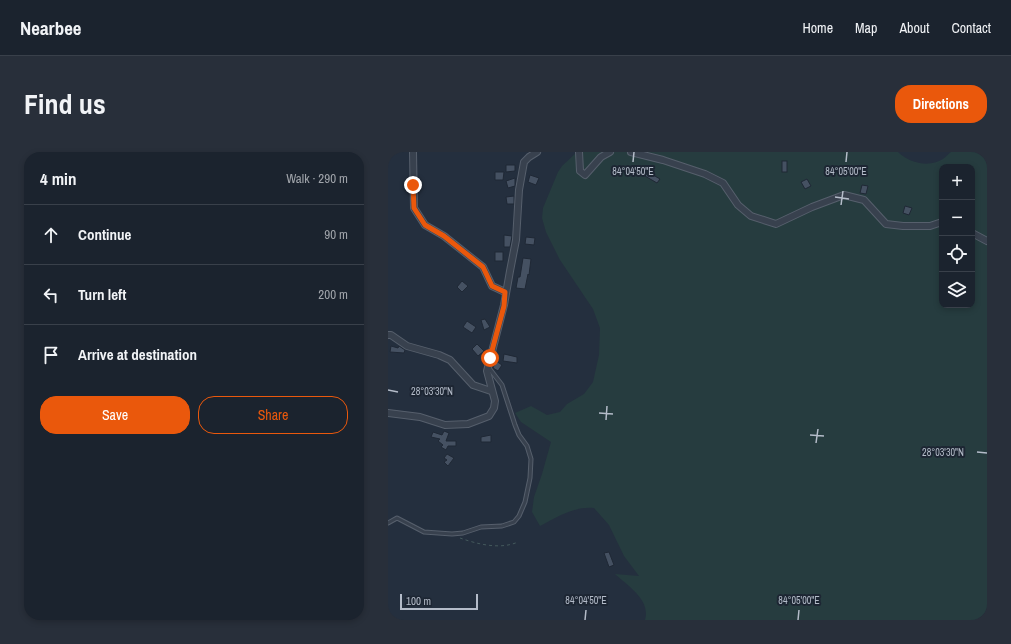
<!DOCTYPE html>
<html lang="en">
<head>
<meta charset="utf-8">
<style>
  body { margin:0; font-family:"Archivo Narrow",sans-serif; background:#282f3a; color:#f1f3f6 }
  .controls { position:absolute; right:12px; top:12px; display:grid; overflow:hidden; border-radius:8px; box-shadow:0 2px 6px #0003 }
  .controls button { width:36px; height:36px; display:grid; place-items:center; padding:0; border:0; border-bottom:1px solid #39404a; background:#1b232e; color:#f1f3f6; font:20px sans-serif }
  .scale { position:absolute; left:12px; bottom:10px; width:78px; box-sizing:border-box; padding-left:4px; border:2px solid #b4bcc9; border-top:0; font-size:11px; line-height:14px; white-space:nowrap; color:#b4bcc9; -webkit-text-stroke:3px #1d2633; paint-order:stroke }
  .stop { position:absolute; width:12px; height:12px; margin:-9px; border:3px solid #ea580c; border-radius:50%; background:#fff }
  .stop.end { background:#ea580c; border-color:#fff; box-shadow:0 1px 4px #0008 }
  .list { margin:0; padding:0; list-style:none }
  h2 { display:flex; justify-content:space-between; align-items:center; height:52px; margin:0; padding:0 16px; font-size:17px }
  h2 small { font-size:13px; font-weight:400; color:#a0a4aa }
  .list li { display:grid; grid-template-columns:26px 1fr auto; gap:12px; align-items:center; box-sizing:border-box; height:60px; padding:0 16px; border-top:1px solid #39404a }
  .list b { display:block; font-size:15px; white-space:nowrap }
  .list em { font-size:13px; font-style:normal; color:#a0a4aa }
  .actions { display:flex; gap:8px; padding:12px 16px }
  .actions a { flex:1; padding:9px 0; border:1px solid #ea580c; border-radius:16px; text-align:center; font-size:14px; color:#ea580c }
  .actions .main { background:#ea580c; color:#fff }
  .icon { flex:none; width:22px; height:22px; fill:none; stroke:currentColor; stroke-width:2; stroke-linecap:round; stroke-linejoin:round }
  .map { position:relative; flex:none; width:599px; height:468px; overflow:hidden; border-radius:16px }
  header { display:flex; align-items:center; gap:24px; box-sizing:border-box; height:56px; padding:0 20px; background:#1b232e; border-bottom:1px solid #39404a }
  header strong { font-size:19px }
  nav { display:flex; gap:22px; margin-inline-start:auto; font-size:14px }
  .intro { display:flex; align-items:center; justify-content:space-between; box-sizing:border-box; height:96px; padding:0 24px }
  h1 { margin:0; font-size:28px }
  .button { padding:10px 18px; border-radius:16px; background:#ea580c; color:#fff; font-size:14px; font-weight:700 }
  main { display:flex; gap:24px; padding:0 24px }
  aside { flex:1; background:#1b232e; border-radius:16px; box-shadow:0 2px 6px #0003 }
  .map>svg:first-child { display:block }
</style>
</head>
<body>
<header>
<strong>Nearbee</strong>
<nav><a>Home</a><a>Map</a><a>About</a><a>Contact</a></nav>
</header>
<div class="intro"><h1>Find us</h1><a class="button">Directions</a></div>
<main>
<aside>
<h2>4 min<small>Walk · 290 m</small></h2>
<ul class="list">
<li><svg class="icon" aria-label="ahead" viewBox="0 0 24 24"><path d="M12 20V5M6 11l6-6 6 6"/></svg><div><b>Continue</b></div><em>90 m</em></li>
<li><svg class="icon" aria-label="left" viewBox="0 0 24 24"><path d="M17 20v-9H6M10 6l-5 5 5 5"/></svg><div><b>Turn left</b></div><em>200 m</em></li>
<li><svg class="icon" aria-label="arrive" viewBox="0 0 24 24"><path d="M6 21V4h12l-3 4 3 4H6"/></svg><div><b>Arrive at destination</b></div></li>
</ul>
<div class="actions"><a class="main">Save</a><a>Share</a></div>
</aside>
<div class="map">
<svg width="599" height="468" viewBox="0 0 599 468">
  <rect width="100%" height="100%" fill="#242f3e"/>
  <path fill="#263c3f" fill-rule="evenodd" d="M189,0h321c11,11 31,16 45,7 3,-2 5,-5 8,-7h36v468h-342c6,-20 -17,-34 -30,-46l24,2 -15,-20 -15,-31 -15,-17c-20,-2 -37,9 -54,18l-8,-14 2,-15 8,-23 9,-32 -30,-20 -6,-9 16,-7 16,9 13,-3 7,-8 17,-10 9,-12 6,-27 1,-27 -7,-19 -33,-49 -14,-28 -4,-14 1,-10 15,-36 4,-6zM554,15h30v138h-30z"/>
  <g fill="#455162" stroke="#1f2835">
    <rect x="394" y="9" width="5" height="11"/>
    <path d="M118,13h9v6l-9,1z"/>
    <path d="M107,20h9l-1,8h-8z"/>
    <path d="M260,20l12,7 -3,4 -12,-7z"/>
    <path d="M142,23l9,3 -3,7 -8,-3z"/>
    <path d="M127,26v8l-7,2 -2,-7z"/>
    <path d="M419,27l4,7 -6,3 -4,-7z"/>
    <path d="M474,33l6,1 -2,8 -6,-1z"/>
    <path d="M126,44v8h-7l-1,-7z"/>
    <path d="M517,54l7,2 -3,7 -6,-2z"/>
    <path d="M116,83l8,1 -2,11h-6z"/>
    <path d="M138,85l9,1 -1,7 -9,-1z"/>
    <rect x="107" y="100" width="8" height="9"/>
    <path d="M135,106l8,1 -2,16 -1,-1 -3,15 -9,-1 2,-11h2z"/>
    <path d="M74,129l6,5 -6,6 -5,-5z"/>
    <path d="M97,167l5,8 -6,3 -3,-10z"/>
    <path d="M79,169l9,6 -4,6 -9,-6z"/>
    <path d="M89,192l7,7 -6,5 -6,-7z"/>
    <path d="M3,194l7,2 1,-2 6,4 -1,3 -14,-1z"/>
    <path d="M116,202l13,3v6l-14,-2z"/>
    <path d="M108,209l6,4 -4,6 -5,-3z"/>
    <path d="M56,279l5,2 -3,8h10v5h-8l-2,4 -5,-3 2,-2 -5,-4 2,-2 -9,-2 2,-5 9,3z"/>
    <path d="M103,283v7h-10v-5z"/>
    <path d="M59,302l7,4 -6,8 -4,-4 3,-2 -3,-2z"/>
    <path d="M221,400l5,13 -5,2 -5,-14z"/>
  </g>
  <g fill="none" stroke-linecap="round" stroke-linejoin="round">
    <defs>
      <path id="lane" d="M0,371l9,-5 27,14 28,2 11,-1 18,-6 21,-1 12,-4 5,-6 6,-14 5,-24 1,-19 -4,-13 -8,-11 -4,-10 -13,-40 -13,-17"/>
      <g id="street">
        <path d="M25,0l1,56 11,17 19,11 39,31 9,19 13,6"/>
        <path d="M191,0l1,19 5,4 16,-18 9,-5"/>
        <path d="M243,0l32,8 42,14 18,9 15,22 13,11 25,8 36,-17 32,-12 20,5 22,24 17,2h27l12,-4"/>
        <path d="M584,81l15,8"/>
        <path d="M0,183h3l16,11 32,9 11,5 23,25 18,6"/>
        <path d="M0,261l32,4 25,8 23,-1 21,-8 5,-8 1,-7 -8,-30 17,-66 6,-34 6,-31 3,-50 5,-28 5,-5 8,-5"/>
      </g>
    </defs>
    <use href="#lane" stroke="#565f6c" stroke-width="5"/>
    <use href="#street" stroke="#565f6c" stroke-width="8"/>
    <path stroke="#44595c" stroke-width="1" stroke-dasharray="3 3" stroke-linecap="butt" d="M72,386c17,6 40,12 58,4"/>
    <use href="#lane" stroke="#38414e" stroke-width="3"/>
    <use href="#street" stroke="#38414e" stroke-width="6"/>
  </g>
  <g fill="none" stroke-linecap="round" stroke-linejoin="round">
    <path stroke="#ea580c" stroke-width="5" d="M25,33l1,23 11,17 19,11 39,31 9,19 13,6 -1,14 -14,52"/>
  </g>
  <path fill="none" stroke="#b4bcc9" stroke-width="1.5" d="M245,10l1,-10M458,10l1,-10M447,45l14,2M453,53l2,-14M0,238l10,2M211,261l14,1M218,268l1,-14M422,283l14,1M428,291l2,-14M589,300l10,1M197,468l1,-10M410,468l1,-10"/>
  <g font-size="10" text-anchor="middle" fill="#b4bcc9" stroke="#1d2633" stroke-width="4" stroke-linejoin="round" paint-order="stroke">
    <text x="245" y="23">84°04'50"E</text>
    <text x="458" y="23">84°05'00"E</text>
    <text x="44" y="243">28°03'30"N</text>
    <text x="555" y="304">28°03'30"N</text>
    <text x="198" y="452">84°04'50"E</text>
    <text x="411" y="452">84°05'00"E</text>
  </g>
</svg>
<div class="controls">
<button>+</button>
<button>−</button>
<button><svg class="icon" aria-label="locate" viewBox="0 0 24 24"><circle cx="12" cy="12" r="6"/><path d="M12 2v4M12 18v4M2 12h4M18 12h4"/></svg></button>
<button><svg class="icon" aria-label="layers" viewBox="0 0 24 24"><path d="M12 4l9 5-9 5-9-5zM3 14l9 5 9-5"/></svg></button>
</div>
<div class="scale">100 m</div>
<div class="stop" style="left:102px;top:206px"></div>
<div class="stop end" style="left:25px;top:33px"></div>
</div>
</main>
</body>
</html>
